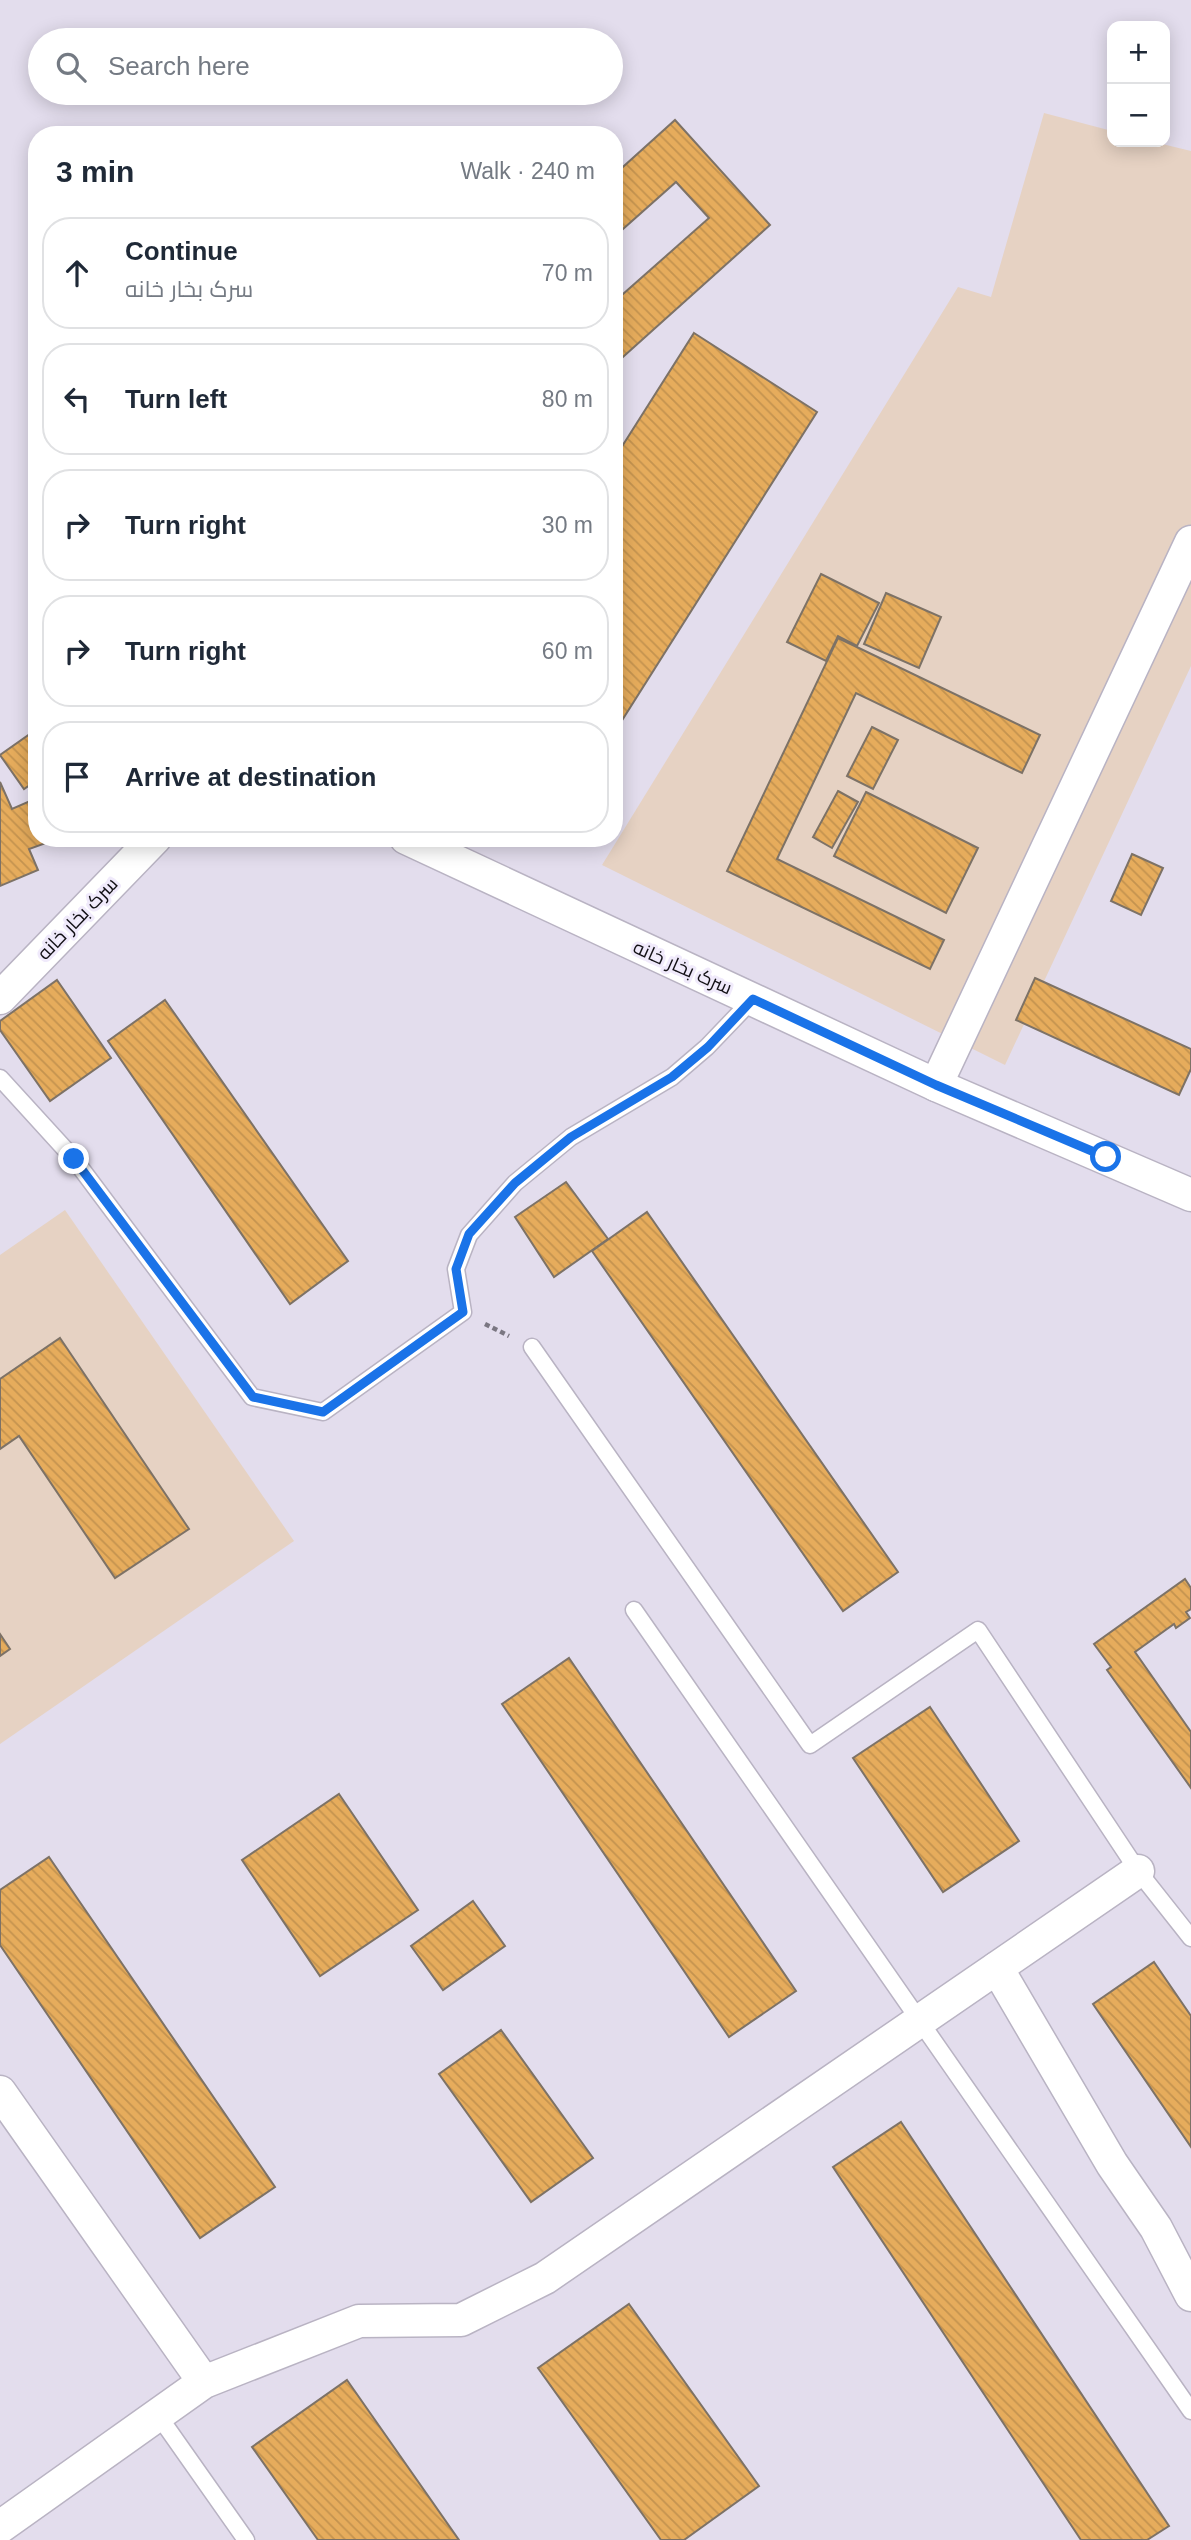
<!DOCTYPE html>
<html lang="en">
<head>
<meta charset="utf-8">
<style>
  body { margin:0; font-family:Helvetica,Cairo,sans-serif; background:#f6f6f7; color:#1f2937 }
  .controls { position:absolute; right:21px; top:21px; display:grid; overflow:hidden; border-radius:14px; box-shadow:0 4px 18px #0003 }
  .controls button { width:63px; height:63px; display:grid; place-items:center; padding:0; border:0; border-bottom:2px solid #e0e1e3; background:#fff; color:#1f2937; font:35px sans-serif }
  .stop { position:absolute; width:21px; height:21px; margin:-16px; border:5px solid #1a73e8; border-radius:50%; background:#fff }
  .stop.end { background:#1a73e8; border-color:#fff; box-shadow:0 2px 7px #0008 }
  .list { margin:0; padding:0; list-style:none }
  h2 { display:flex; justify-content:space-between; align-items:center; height:91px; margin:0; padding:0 28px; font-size:30px }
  h2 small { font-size:23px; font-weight:400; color:#747a83 }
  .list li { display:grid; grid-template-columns:46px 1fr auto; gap:21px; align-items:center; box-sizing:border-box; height:112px; margin:0 14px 14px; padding:0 14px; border:2px solid #e0e1e3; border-radius:28px }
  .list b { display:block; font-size:26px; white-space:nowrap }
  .list p { margin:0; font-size:23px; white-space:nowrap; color:#747a83 }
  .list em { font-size:23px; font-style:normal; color:#747a83 }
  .icon { flex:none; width:38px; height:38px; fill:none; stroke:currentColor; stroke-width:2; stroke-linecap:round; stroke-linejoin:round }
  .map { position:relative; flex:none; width:1191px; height:2540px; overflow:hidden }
  .search { position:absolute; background:#fff; box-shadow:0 4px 18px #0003; left:28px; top:28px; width:595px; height:77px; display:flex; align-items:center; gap:18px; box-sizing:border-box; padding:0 24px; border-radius:38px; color:#747a83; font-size:26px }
  .panel { position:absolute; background:#fff; box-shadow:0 4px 18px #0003; left:28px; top:126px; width:595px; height:721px; border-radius:28px }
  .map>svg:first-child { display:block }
</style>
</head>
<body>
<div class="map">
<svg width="1191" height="2540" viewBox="0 0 1191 2540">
  <defs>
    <pattern id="building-back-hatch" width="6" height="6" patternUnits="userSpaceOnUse" patternTransform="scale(1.75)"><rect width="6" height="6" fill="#e6ac5c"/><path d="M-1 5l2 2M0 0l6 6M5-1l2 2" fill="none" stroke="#c4934f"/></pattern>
  </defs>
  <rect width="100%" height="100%" fill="#e3dded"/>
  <g fill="#e6d2c3">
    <path d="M1044,113l68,18v11h42l37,9v515l-186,399 -403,-200 356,-578 33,10z"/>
    <path d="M65,1210l229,331 -294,203v-489z"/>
  </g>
  <g fill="url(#building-back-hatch)" stroke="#7d7266" stroke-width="2">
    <path d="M675,120l95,105 -156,140v-63l95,-84 -33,-36 -62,55v-62z"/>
    <path d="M694,333l123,79 -203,321v-274z"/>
    <path d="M821,574l58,29 -22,43 -19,-10 -12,25 -39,-19z"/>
    <path d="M886,593l55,24 -22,51 -55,-24z"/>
    <path d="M838,638l202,97 -18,38 -166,-80 -79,166 167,81 -14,29 -203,-98z"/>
    <path d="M872,727l26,13 -25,49 -26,-13z"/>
    <path d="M37,729v51l-13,9 -24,-34z"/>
    <path d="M0,782l12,27 18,-8 7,18v19h7l2,5 -17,6 9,21 -38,16z"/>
    <path d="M838,791l20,11 -26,46 -19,-11z"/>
    <path d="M866,792l112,56 -32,65 -112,-57z"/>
    <path d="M1132,854l31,14 -22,47 -30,-14z"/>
    <path d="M1035,978l156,71v20l-12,26 -163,-75z"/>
    <path d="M57,980l54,78 -61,43 -50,-71v-9z"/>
    <path d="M165,1000l183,261 -58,43 -182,-263z"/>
    <path d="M566,1182l42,57 -54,38 -39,-60z"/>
    <path d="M647,1212l251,360 -55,39 -251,-360z"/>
    <path d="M60,1338l129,191 -74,49 -96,-142 -19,13v-70z"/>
    <path d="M1185,1579l6,9v21l-5,3 4,6 -14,10 -2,-4 -39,28 56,80v56l-84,-118 4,-3 -17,-23z"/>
    <path d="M0,1634l10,15 -10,7z"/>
    <path d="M569,1658l227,333 -67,46 -227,-333z"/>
    <path d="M930,1707l89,134 -76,51 -90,-134z"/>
    <path d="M339,1794l79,116 -98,66 -78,-116z"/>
    <path d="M49,1857l226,330 -75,51 -200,-293v-55z"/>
    <path d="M473,1901l32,45 -62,44 -32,-44z"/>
    <path d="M1154,1962l37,54v131l-98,-143z"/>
    <path d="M501,2030l92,128 -62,44 -92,-128z"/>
    <path d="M901,2122l268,404 -22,14h-66l-248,-373z"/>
    <path d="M629,2304l130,182 -75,54h-23l-123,-172z"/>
    <path d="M347,2380l112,160h-141l-66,-93z"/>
  </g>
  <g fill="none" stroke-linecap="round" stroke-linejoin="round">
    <defs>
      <g id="service">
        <path d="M0,1078l74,81 178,238 71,15 140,-100 -7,-43 13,-34 46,-52 56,-46 101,-60 35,-30 46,-48"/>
        <path d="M532,1347l278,398 168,-115 160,241 53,67"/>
        <path d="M634,1610l557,801"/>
        <path d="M158,2415l88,125"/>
      </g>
      <g id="minor">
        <path d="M406,838l530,247 255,110"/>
        <path d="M0,998l155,-160"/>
        <path d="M936,1085l255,-543"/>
        <path d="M997,1968l115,196 44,64 35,67"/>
        <path d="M0,2092l204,290"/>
        <path d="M0,2527l204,-145 155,-61 102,-1 84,-42 593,-407"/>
      </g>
    </defs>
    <use href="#service" stroke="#b9b3c3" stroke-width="19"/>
    <use href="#minor" stroke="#b9b3c3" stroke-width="35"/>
    <path stroke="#7a7681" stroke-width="4.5" stroke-dasharray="5 3.5" stroke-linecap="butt" d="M485,1324l24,12"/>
    <use href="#service" stroke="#fff" stroke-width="16"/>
    <use href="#minor" stroke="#fff" stroke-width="32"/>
  </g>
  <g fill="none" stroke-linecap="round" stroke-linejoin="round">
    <path stroke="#1a73e8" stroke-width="9" d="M74,1159l179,238 70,15 140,-100 -7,-43 13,-35 46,-51 56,-46 101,-60 36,-30 45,-48 183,86 170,72"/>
  </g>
  <g text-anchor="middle" stroke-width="6" stroke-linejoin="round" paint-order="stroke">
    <g font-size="19" fill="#110f14" stroke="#f0eafb">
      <text transform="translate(77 918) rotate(-46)" y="7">سرک بخار خانه</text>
      <text transform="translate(683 967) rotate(24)" y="7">سرک بخار خانه</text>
    </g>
  </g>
</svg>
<div class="controls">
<button>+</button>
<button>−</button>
</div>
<div class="stop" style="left:1106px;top:1157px"></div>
<div class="stop end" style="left:74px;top:1159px"></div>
<div class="search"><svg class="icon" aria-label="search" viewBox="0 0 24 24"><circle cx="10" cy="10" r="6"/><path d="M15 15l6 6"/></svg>Search here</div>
<section class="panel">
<h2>3 min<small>Walk · 240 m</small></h2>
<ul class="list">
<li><svg class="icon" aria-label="ahead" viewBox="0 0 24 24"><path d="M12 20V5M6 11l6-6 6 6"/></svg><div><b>Continue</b><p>سرک بخار خانه</p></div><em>70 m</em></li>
<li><svg class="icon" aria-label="left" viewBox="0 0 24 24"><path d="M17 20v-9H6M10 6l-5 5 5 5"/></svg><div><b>Turn left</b></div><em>80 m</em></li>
<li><svg class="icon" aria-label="right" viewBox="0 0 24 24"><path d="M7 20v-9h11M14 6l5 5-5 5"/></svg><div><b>Turn right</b></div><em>30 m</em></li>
<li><svg class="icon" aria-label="right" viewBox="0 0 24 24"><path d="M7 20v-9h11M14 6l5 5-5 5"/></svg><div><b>Turn right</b></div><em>60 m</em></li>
<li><svg class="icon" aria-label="arrive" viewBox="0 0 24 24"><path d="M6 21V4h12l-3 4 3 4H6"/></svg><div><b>Arrive at destination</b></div></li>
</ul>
</section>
</div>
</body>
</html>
